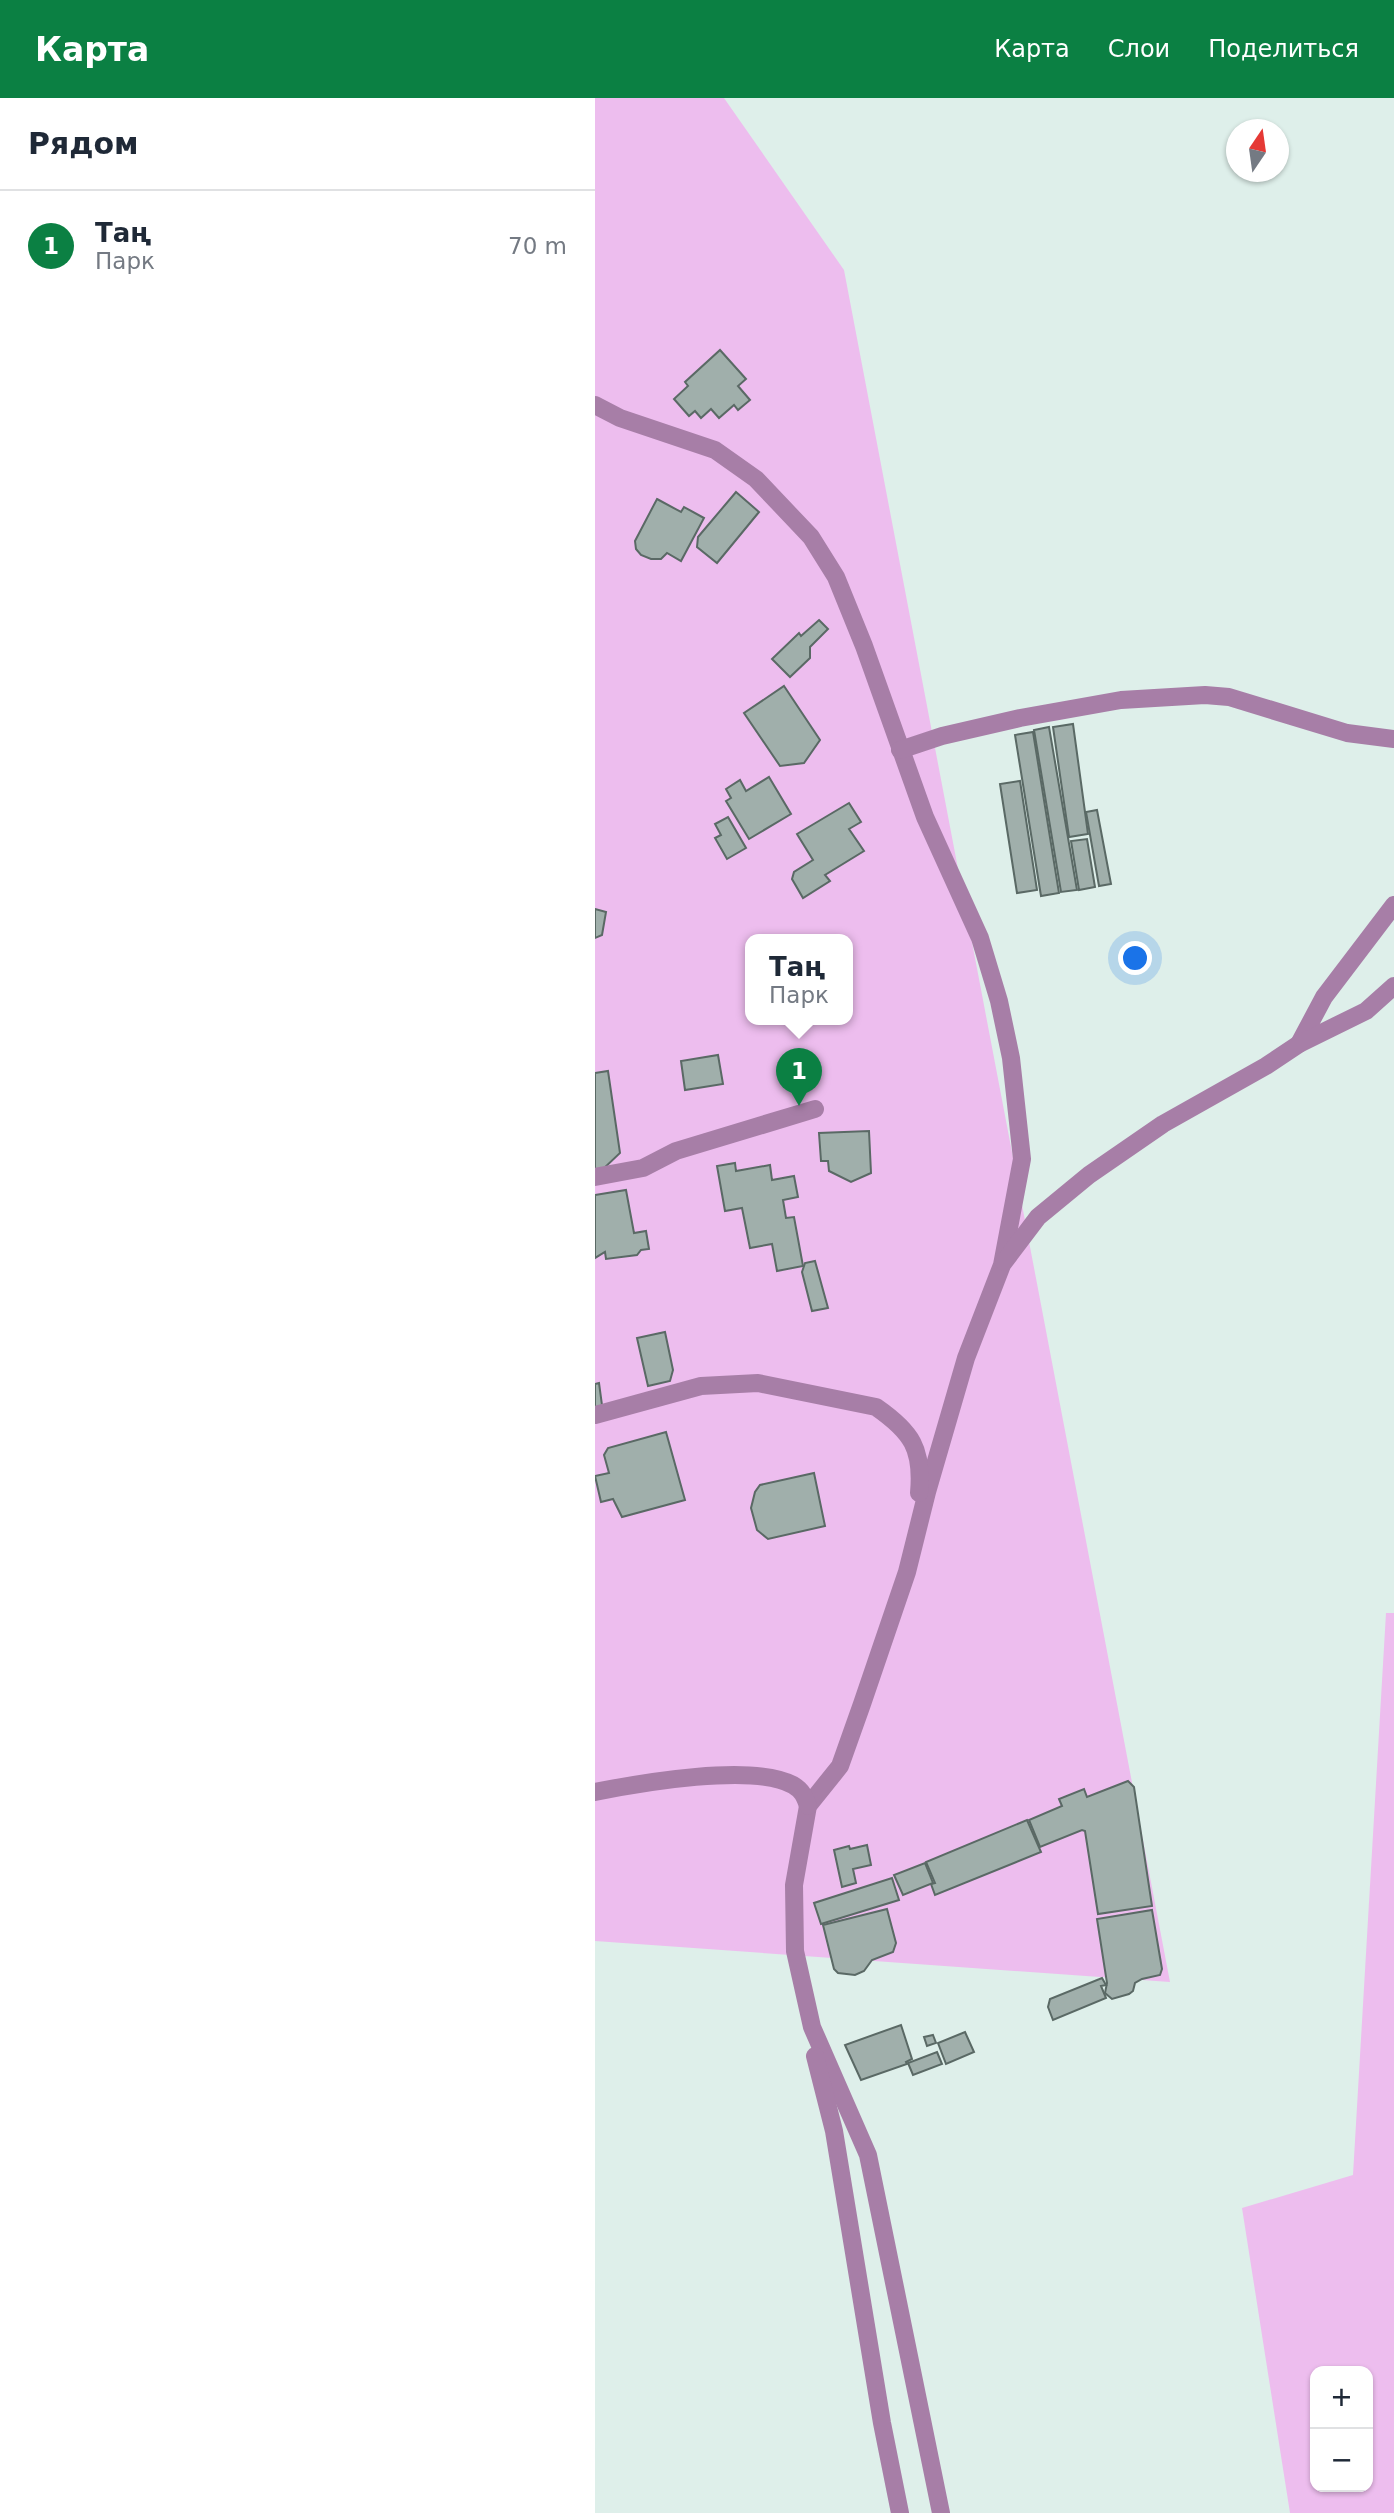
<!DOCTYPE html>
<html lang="ru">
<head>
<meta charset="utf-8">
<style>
  body { margin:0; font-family:"DejaVu Sans",sans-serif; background:#f6f6f7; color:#1f2937 }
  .controls { position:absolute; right:21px; bottom:21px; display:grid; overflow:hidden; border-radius:14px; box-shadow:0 2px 5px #0004 }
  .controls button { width:63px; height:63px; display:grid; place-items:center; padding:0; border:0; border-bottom:2px solid #e0e1e3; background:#fff; color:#1f2937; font:35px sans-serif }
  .compass { position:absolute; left:631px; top:21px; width:63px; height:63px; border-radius:50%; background:#fff; box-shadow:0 2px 5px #0004; rotate:13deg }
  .you { position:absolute; left:541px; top:861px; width:24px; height:24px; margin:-18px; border:5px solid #fff; border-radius:50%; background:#1a73e8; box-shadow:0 0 0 10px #1a73e833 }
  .badge { display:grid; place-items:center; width:46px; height:46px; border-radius:50%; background:#0b8043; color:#fff; font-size:23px; font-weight:700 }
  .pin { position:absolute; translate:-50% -58px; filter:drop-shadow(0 2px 4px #0008) }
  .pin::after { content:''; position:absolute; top:37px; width:24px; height:21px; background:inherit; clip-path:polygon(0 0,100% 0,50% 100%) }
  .popup { position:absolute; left:150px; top:836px; width:108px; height:91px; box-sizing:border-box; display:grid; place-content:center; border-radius:14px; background:#fff; filter:drop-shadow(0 2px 5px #0005); font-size:23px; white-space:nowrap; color:#747a83 }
  .popup b { font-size:26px; color:#1f2937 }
  .popup::after { content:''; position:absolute; left:50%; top:100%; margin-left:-14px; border:14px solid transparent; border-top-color:#fff }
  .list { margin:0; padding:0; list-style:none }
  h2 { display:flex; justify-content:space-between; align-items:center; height:91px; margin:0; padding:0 28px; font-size:30px }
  h2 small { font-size:23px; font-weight:400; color:#747a83 }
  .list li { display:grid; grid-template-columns:46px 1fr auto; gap:21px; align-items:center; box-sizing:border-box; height:112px; padding:0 28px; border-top:2px solid #e0e1e3 }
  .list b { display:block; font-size:26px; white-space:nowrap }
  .list p { margin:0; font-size:23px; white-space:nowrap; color:#747a83 }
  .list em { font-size:23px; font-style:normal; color:#747a83 }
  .map { position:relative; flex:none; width:799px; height:2415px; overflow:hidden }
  header { display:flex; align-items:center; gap:42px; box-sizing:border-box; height:98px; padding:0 35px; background:#0b8043; color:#fff }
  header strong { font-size:33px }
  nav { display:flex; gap:38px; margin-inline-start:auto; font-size:24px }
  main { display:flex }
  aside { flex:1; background:#fff }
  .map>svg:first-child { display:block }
</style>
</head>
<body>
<header>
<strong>Карта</strong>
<nav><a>Карта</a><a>Слои</a><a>Поделиться</a></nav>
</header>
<main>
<aside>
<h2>Рядом<small></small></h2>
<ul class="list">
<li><span class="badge">1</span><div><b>Таң</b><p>Парк</p></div><em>70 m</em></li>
</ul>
</aside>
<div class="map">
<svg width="799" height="2415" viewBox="0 0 799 2415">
  <rect width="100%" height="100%" fill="#deefea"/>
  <g fill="#edbdee" fill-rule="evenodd">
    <path d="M0,0h129l120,172 326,1712 -575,-41zM155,842h98v80h-98z"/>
    <path d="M791,1515h8v900h-104l-48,-305 111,-33zM720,2273h53v116h-53z"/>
  </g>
  <g fill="#a0afab" stroke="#5a6965" stroke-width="2">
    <path d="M125,252l26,29 -8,7 12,14 -12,10 -4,-5 -15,13 -8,-9 -10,9 -6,-7 -6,5 -15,-17 14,-13 -3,-4z"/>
    <path d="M141,394l23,20 -42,51 -20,-16 1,-10z"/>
    <path d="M62,401l24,13 3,-5 20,11 -23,43 -14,-8 -6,6h-10l-10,-4 -5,-6 -1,-8z"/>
    <path d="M224,522l9,9 -18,18v11l-20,19 -18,-18 27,-26 2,3z"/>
    <path d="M189,588l36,54 -16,23 -24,3 -36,-53z"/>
    <path d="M478,626l15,110 -19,3 -16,-110z"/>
    <path d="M454,629l28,163 -16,2 -27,-162z"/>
    <path d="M438,634l26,161 -18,3 -26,-161z"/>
    <path d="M174,679l22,37 -42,25 -23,-38 5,-3 -5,-9 14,-9 6,11z"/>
    <path d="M425,683l17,109 -20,3 -17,-109z"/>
    <path d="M254,705l12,19 -12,7 15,22 -39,24 5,6 -27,17 -11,-19 2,-7 19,-12 -16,-26z"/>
    <path d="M502,712l14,74 -12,2 -13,-74z"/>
    <path d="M133,719l18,31 -19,11 -12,-21 6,-3 -6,-11z"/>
    <path d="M492,741l8,48 -16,3 -8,-49z"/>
    <path d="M0,811l11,3 -4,23 -7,3z"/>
    <path d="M123,957l5,29 -38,6 -4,-29z"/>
    <path d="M13,973l12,82 -20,19h-5v-99z"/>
    <path d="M274,1033l2,42 -20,9 -22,-11 -1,-10h-7l-2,-28z"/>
    <path d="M140,1065l1,8 34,-6 2,15 22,-4 4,21 -15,3 3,18 8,-1 9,49 -26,5 -5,-27 -22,4 -8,-40 -17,3 -8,-45z"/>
    <path d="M31,1092l8,43 12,-2 3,18 -8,1 -4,5 -31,4 -1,-7 -10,6v-63z"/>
    <path d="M220,1163l13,47 -16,3 -10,-39 3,-9z"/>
    <path d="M70,1234l8,38 -3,11 -22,5 -11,-48z"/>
    <path d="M4,1285l3,22 -7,6v-27z"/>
    <path d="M71,1334l19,68 -63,17 -9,-18 -12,3 -6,-26 14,-3 -5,-18 4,-7z"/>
    <path d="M219,1375l11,53 -57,13 -11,-9 -6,-22 4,-16 5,-7z"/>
    <path d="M533,1683l6,6 18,119 -54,8 -13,-83 -3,-1 -42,17 -11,-27 33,-14 -3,-7 25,-10 3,8z"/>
    <path d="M432,1722l14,32 -106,43 -4,-11 4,-1 -9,-21z"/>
    <path d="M272,1747l4,20 -18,4 3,14 -14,4 -8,-37 15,-4 1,3z"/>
    <path d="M330,1765l8,20 -30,12 -9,-20z"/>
    <path d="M297,1780l7,22 -78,24 -7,-21z"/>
    <path d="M292,1811l9,34 -3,9 -21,8 -8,11 -9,4 -17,-2 -4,-4 -11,-44z"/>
    <path d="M557,1812l10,59 -2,6 -18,4 -7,4 -2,8 -4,3 -17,5 -7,-6 2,-10 -10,-64z"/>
    <path d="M507,1880l4,7 -5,1 5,12 -53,22 -5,-13 2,-8z"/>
    <path d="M306,1927l11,34 -6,3 1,2 -46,16 -16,-35z"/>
    <path d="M370,1934l9,20 -28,12 -8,-21z"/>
    <path d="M338,1937l3,8 -9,3 -3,-9z"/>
    <path d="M342,1954l5,12 -29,11 -5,-12z"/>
  </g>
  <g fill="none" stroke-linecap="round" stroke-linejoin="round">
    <g stroke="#a77ea7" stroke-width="18">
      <path d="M0,307l25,13 95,32 41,29 55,58 25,40 28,69 61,171 55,121 19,63 12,57 11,101 -20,106 -36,93 -39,134 -20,80 -45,132 -22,62 -32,40 -14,79 1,66 17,76 56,128 73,358"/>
      <path d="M305,652l42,-14 78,-18 101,-18 84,-5 24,2 118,36 47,6"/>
      <path d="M704,946l25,-47 70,-92"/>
      <path d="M0,1079l48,-9 33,-17 139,-42"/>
      <path d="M409,1164l34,-45 51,-42 74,-51 103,-58 33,-22 67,-33 28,-25"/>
      <path d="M0,1317l106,-29 57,-3 118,24c36,25 47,42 43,86"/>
      <path d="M0,1694c45,-9 158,-29 198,-7 9,5 12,12 15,21"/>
      <path d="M220,1958l19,75 48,292 18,90"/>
    </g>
  </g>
</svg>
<div class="controls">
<button>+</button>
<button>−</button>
</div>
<svg class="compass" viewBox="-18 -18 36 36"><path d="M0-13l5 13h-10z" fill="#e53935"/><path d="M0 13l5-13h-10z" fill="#747a83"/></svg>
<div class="you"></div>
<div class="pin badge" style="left:204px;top:1008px">1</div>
<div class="popup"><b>Таң</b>Парк</div>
</div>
</main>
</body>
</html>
